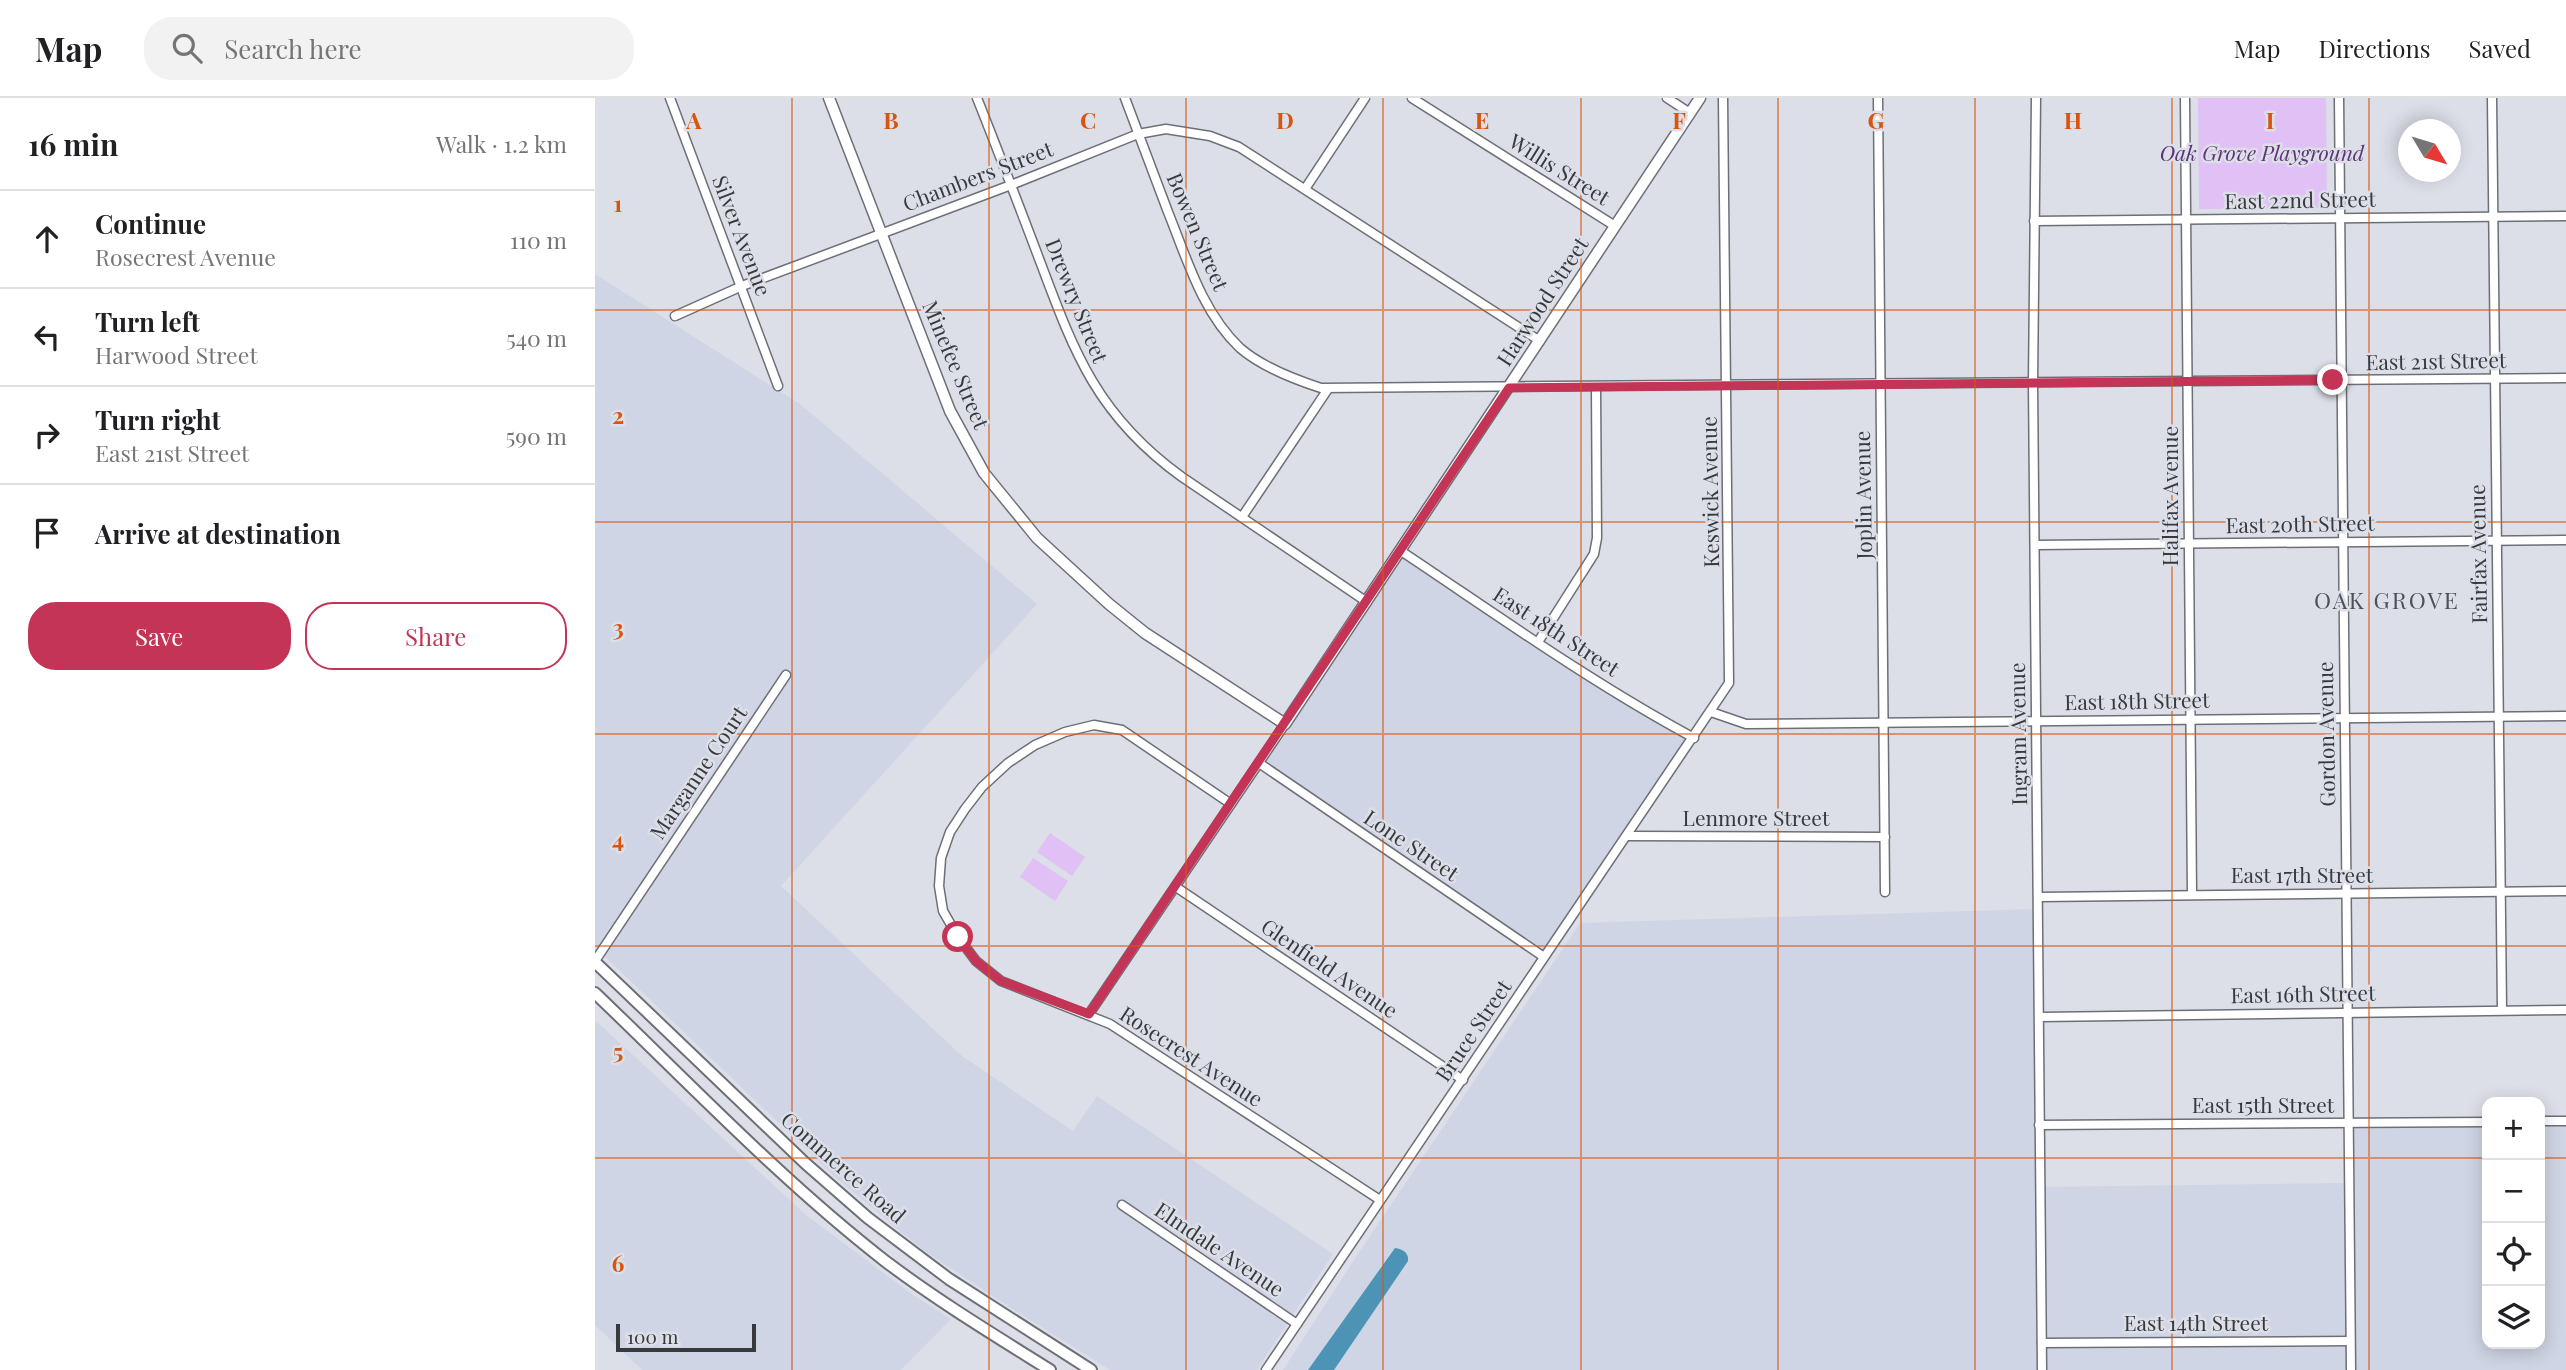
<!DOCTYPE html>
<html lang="en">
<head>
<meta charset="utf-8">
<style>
  body { margin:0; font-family:"Playfair Display",serif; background:#f2f2f2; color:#202124 }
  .controls { position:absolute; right:21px; bottom:21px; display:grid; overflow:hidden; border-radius:14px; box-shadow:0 4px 18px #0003 }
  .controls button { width:63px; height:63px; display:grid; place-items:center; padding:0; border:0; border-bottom:2px solid #e0e0e0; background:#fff; color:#202124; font:35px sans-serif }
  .compass { position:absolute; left:1803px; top:21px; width:63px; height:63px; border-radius:50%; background:#fff; box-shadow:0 4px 18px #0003; rotate:128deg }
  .scale { position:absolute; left:21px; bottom:18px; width:140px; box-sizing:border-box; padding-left:7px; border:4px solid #38393d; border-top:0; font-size:19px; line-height:24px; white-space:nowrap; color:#38393d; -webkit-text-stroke:5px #dcdfe8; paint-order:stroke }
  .stop { position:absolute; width:21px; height:21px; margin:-16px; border:5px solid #c43456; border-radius:50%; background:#fff }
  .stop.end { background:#c43456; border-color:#fff; box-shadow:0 2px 7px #0008 }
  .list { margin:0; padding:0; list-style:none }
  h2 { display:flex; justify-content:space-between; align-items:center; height:91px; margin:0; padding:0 28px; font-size:30px }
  h2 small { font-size:23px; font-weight:400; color:#757577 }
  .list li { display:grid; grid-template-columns:46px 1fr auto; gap:21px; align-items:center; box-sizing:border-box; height:98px; padding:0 28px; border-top:2px solid #e0e0e0 }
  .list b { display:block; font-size:26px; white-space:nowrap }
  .list p { margin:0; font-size:23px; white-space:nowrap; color:#757577 }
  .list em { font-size:23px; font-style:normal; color:#757577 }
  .actions { display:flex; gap:14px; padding:21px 28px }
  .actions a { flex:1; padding:16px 0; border:2px solid #c43456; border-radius:28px; text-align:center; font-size:24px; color:#c43456 }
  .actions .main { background:#c43456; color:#fff }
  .icon { flex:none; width:38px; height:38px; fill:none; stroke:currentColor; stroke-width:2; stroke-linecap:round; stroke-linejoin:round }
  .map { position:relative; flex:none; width:1971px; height:1272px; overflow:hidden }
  header { display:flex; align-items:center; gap:42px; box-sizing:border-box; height:98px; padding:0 35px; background:#fff; border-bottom:2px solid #e0e0e0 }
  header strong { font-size:33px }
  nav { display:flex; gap:38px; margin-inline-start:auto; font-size:24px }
  .search { width:490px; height:63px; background:#f2f2f2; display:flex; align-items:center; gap:18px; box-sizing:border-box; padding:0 24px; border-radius:28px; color:#757577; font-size:26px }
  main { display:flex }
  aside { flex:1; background:#fff }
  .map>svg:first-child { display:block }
</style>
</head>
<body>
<header>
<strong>Map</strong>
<div class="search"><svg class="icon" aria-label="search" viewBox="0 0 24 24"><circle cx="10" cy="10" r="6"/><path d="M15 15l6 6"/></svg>Search here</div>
<nav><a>Map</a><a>Directions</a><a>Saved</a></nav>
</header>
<main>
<aside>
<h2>16 min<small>Walk · 1.2 km</small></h2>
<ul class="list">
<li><svg class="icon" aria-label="ahead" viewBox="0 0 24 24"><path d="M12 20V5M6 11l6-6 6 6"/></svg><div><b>Continue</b><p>Rosecrest Avenue</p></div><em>110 m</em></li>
<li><svg class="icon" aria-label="left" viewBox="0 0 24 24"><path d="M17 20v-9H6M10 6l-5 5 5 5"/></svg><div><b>Turn left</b><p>Harwood Street</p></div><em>540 m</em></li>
<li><svg class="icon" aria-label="right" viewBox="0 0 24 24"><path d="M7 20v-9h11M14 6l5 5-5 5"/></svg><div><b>Turn right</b><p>East 21st Street</p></div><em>590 m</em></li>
<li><svg class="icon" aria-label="arrive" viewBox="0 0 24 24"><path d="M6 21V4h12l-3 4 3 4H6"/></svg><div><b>Arrive at destination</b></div></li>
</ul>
<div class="actions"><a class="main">Save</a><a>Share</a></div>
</aside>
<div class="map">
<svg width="1971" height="1272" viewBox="0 0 1971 1272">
  <rect width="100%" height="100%" fill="#dcdfe8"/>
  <g fill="#d0d5e5">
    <path d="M0,176l205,130 237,200 -256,282 181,170 111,75 24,-35 236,158 -76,116h-147l-110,-69 -77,-51 -89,-74 -239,-229z"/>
    <path d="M806,452l291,190 -148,217 -285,-194z"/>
    <path d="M1439,811l5,164 -3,114 313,-4v-61l138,-1v223h53v-223l26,-1v250h-1283l67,-104 230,-343z"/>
    <path d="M0,922l211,195 107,80 38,24 -50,51h-259l-47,-45z"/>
  </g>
  <g fill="#e0c0f5">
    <path d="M1603,0h128l1,110 -128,1z"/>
    <path d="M455,735l35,24 -13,19 -35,-24z"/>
    <path d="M438,760l35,23 -13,20 -35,-24z"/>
  </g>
  <path fill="#4d93b5" d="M800,1150c8,1 14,5 13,13l-74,109h-26z"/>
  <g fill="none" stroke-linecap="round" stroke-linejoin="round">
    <defs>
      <g id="minor">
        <path d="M75,0l108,288"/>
        <path d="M382,0c20,50 39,100 58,150 37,98 58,165 147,229l185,125"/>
        <path d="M530,0c14,38 29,76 43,114 19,47 34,100 72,136 22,19 53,31 81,40l1245,-10"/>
        <path d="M817,0l203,128"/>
        <path d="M1072,0l23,15"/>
        <path d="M1283,0l7,794"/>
        <path d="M1441,0l-3,285 9,987"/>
        <path d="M1590,0l7,796"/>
        <path d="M1744,0l12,1272"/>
        <path d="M1897,0l10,912"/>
        <path d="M710,91l60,-91"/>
        <path d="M1439,123l532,-5"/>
        <path d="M80,218l67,-30 269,-101 127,-51 28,-5 44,7 29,11 301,194"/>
        <path d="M647,419l86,-128"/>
        <path d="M1440,447l531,-5"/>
        <path d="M806,453c96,64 191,132 293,187"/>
        <path d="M943,544l56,-88 3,-16 -1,-150"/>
        <path d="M1116,614l35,12 820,-8"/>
        <path d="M664,665l285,194"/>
        <path d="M636,706l-109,-74 -28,-5 -29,7 -30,13 -27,18 -26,24 -17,22 -15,23 -9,26 -2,28 4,25 15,26 18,24 25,20 109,43 270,176"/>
        <path d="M1032,738l258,1"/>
        <path d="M581,789l287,193"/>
        <path d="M1444,799l527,-6"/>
        <path d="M0,863l191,-286"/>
        <path d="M494,916l196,-290"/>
        <path d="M1445,919l526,-7"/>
        <path d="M1945,1023h26"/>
        <path d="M1444,1027l448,-3"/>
        <path d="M527,1107l175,119"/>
        <path d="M1447,1245l308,-2"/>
        <path d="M671,1272l463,-687 -6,-585"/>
      </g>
      <path id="tertiary" d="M234,0l121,313 34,62 53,65 72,66 36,29 140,91 415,-626"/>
      <g id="secondary">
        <path d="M0,864l210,201 63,55 81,61 142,91"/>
        <path d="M0,895c95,91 186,187 290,268 53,40 109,74 165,109"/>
      </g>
    </defs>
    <use href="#minor" stroke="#6d6f77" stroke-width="11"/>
    <use href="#tertiary" stroke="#6d6f77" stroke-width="13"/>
    <use href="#secondary" stroke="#6d6f77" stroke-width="14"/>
    <use href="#minor" stroke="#fff" stroke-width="8"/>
    <use href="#tertiary" stroke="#fff" stroke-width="10"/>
    <use href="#secondary" stroke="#fff" stroke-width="10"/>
  </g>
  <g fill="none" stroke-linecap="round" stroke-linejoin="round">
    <path stroke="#c43456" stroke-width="9" d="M363,839l18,24 25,20 88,33 420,-626 824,-8"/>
  </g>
  <path fill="none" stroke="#d65611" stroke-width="2" stroke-opacity="0.55" d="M197,0v1272M394,0v1272M591,0v1272M788,0v1272M986,0v1272M1183,0v1272M1380,0v1272M1577,0v1272M1774,0v1272M0,212h1971M0,424h1971M0,636h1971M0,848h1971M0,1060h1892M1945,1060h26"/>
  <g text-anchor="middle" stroke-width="5" stroke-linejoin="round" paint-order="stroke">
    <g font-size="21" font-style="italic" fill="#5f3478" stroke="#dcdfe8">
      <text x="1667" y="63">Oak Grove Playground</text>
    </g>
    <g font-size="21" fill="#38393d" stroke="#dcdfe8">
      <text transform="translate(964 72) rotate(32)" y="7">Willis Street</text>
      <text transform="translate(383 79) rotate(-21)" y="7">Chambers Street</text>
      <text transform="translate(1705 103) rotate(-1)" y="7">East 22nd Street</text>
      <text transform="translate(602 134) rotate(67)" y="7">Bowen Street</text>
      <text transform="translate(146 138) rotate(69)" y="7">Silver Avenue</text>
      <text transform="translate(481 203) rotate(68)" y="7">Drewry Street</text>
      <text transform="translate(948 204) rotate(-57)" y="7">Harwood Street</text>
      <text transform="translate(1841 264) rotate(-1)" y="7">East 21st Street</text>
      <text transform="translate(360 267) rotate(67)" y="7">Minefee Street</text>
      <text transform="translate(1116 394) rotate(-91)" y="7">Keswick Avenue</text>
      <text transform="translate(1269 397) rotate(-91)" y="7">Joplin Avenue</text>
      <text transform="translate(1576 398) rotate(-90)" y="7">Halifax Avenue</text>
      <text transform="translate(1705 427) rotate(-1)" y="7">East 20th Street</text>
      <text transform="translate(1884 456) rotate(-91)" y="7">Fairfax Avenue</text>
      <text transform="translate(961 534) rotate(33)" y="7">East 18th Street</text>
      <text transform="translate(1542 604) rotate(-1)" y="7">East 18th Street</text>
      <text transform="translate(1424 636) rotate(-91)" y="7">Ingram Avenue</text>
      <text transform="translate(1732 636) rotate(-91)" y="7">Gordon Avenue</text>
      <text transform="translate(104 675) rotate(-56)" y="7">Marganne Court</text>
      <text x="1161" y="728">Lenmore Street</text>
      <text transform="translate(816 748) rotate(34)" y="7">Lone Street</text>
      <text x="1707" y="785">East 17th Street</text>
      <text transform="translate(734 871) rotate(34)" y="7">Glenfield Avenue</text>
      <text transform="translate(1708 897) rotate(-1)" y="7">East 16th Street</text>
      <text transform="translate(879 933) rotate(-56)" y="7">Bruce Street</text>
      <text transform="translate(596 959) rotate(33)" y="7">Rosecrest Avenue</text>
      <text x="1668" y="1015">East 15th Street</text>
      <text transform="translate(248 1070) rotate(41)" y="7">Commerce Road</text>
      <text transform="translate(624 1152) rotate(34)" y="7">Elmdale Avenue</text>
      <text x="1601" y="1233">East 14th Street</text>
    </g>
    <g font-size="23" letter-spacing="2" fill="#4e5058" stroke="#dcdfe8">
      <text x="1792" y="511">OAK GROVE</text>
    </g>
  </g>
  <g font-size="23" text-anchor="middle" font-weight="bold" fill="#d65611" stroke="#dcdfe8" stroke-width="5" stroke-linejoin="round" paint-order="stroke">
    <text x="99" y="31">A</text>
    <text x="296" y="31">B</text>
    <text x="493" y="31">C</text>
    <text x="690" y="31">D</text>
    <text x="887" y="31">E</text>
    <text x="1084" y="31">F</text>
    <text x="1281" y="31">G</text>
    <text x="1478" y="31">H</text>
    <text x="1675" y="31">I</text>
    <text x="23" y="114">1</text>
    <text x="23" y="326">2</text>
    <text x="23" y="538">3</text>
    <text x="23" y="750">4</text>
    <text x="23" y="962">5</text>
    <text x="23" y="1174">6</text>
  </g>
</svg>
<div class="controls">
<button>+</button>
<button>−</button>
<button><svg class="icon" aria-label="locate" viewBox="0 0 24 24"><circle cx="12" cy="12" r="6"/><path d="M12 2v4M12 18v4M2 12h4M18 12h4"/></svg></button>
<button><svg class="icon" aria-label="layers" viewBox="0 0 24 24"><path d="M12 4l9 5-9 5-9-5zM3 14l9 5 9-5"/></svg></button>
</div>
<svg class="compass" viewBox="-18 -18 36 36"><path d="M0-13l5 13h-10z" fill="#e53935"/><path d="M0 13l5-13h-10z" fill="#757577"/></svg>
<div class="scale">100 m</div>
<div class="stop" style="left:363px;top:839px"></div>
<div class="stop end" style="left:1738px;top:282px"></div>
</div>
</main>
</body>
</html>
